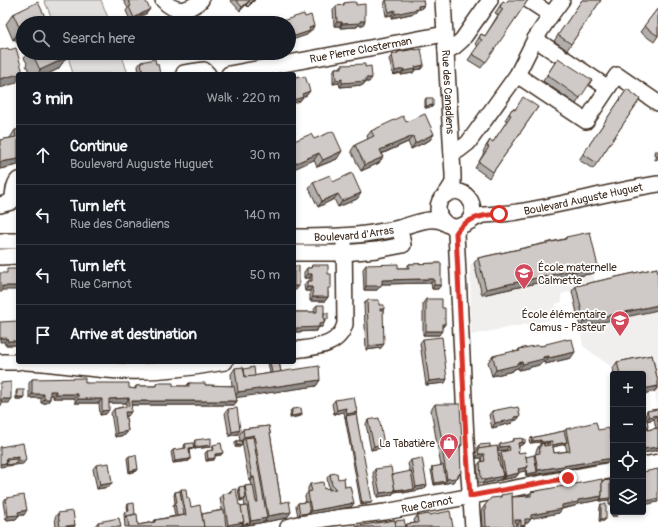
<!DOCTYPE html>
<html lang="en">
<head>
<meta charset="utf-8">
<style>
  body { margin:0; font-family:Pangolin,sans-serif; background:#20242c; color:#f1f3f6 }
  .controls { position:absolute; right:12px; bottom:12px; display:grid; overflow:hidden; border-radius:4px; box-shadow:0 2px 6px #0003 }
  .controls button { width:36px; height:36px; display:grid; place-items:center; padding:0; border:0; border-bottom:1px solid #363941; background:#171b24; color:#f1f3f6; font:20px sans-serif }
  .stop { position:absolute; width:12px; height:12px; margin:-9px; border:3px solid #d93025; border-radius:50%; background:#fff }
  .stop.end { background:#d93025; border-color:#fff; box-shadow:0 1px 4px #0008 }
  .list { margin:0; padding:0; list-style:none }
  h2 { display:flex; justify-content:space-between; align-items:center; height:52px; margin:0; padding:0 16px; font-size:17px }
  h2 small { font-size:13px; font-weight:400; color:#9ea1a6 }
  .list li { display:grid; grid-template-columns:26px 1fr auto; gap:12px; align-items:center; box-sizing:border-box; height:60px; padding:0 16px; border-top:1px solid #363941 }
  .list b { display:block; font-size:15px; white-space:nowrap }
  .list p { margin:0; font-size:13px; white-space:nowrap; color:#9ea1a6 }
  .list em { font-size:13px; font-style:normal; color:#9ea1a6 }
  .icon { flex:none; width:22px; height:22px; fill:none; stroke:currentColor; stroke-width:2; stroke-linecap:round; stroke-linejoin:round }
  .map { position:relative; flex:none; width:658px; height:527px; overflow:hidden }
  .search { position:absolute; background:#171b24; box-shadow:0 2px 6px #0003; left:16px; top:16px; width:280px; height:44px; display:flex; align-items:center; gap:10px; box-sizing:border-box; padding:0 14px; border-radius:22px; color:#9ea1a6; font-size:15px }
  .panel { position:absolute; background:#171b24; box-shadow:0 2px 6px #0003; left:16px; top:72px; width:280px; height:292px; border-radius:4px }
  .map>svg:first-child { display:block }
</style>
</head>
<body>
<div class="map">
<svg width="658" height="527" viewBox="0 0 658 527">
  <rect width="100%" height="100%" fill="#fff"/>
  <filter id="ink" filterUnits="userSpaceOnUse"><feTurbulence type="fractalNoise" baseFrequency=".025" numOctaves="2"/><feDisplacementMap in="SourceGraphic" scale="8" xChannelSelector="R" yChannelSelector="G"/><feConvolveMatrix kernelMatrix="1 2 1 2 8 2 1 2 1" color-interpolation-filters="sRGB"/></filter>
  <g filter="url(#ink)">
    <path fill="#f1efee" d="M586,238l10,48 62,15v108l-3,-17 -12,2v-20h-29l-1,-6 -30,-22 -3,-19 -8,-36 -11,3 1,8 -6,2 -2,15 -83,16 -1,-71z"/>
    <g fill="#e2e0de" stroke="#8e857e">
      <path d="M44,0h57l9,23h-56z"/>
      <path d="M67,53h54l7,21h-55z"/>
    </g>
    <g fill="none" stroke-linecap="round" stroke-linejoin="round">
      <defs>
        <g id="minor">
          <path d="M163,0c12,14 26,11 38,0"/>
          <path id="s1" d="M443,0l10,174v9l-7,11"/>
          <path d="M528,0l23,15"/>
          <path d="M535,39l73,49 9,-13 41,28"/>
          <path d="M446,51l8,-4 8,-7 28,-40"/>
          <path d="M184,74v-1l20,-3 4,4"/>
          <path id="s2" d="M229,74l216,-40"/>
          <path d="M517,75l69,46 22,-33"/>
          <path d="M452,152l7,-2 9,-7 49,-68 18,-36 16,-24 11,-15"/>
          <path d="M0,205l11,-3c4,-7 1,-16 7,-22"/>
          <path id="s3" d="M467,223c16,-17 -5,-42 -23,-27 -4,3 -6,8 -6,13 0,9 8,18 18,18 10,-1 18,-10 28,-12 11,-1 22,-1 33,-3 47,-7 94,-21 141,-28"/>
          <path d="M460,226l-4,7 10,206 7,88"/>
          <path id="s4" d="M294,237c24,0 48,0 71,-3 12,-2 23,-3 34,-6 15,-4 30,-12 45,-6"/>
          <path d="M0,241h18"/>
          <path d="M294,253h50l33,-3 26,-5 -3,-17"/>
          <path d="M0,257l18,-1"/>
          <path d="M294,350c20,-3 45,-3 51,-26l-1,-88"/>
          <path d="M0,362h18"/>
          <path d="M25,362c33,1 66,8 100,9 34,1 67,-3 100,-9"/>
          <path d="M643,465l15,-3"/>
          <path id="s5" d="M288,527c31,-10 64,-10 97,-15l228,-42"/>
        </g>
      </defs>
      <use href="#minor" stroke="#3b2a1e" stroke-width="18"/>
      <use href="#minor" stroke="#fff" stroke-width="15"/>
    </g>
    <g fill="#b2aeab" stroke="#3b2a1e" fill-rule="evenodd">
      <path d="M123,0h22l2,13 -16,9 -5,-11 2,-3z"/>
      <path d="M230,0h25l-7,7 -2,-2 -6,6z"/>
      <path d="M386,0l38,5 -3,4h-3l-3,4 -23,5v-3l-6,1 -2,-12z"/>
      <path d="M528,0l-47,68 -13,-8 10,-14 -3,-2 6,-10 4,2 13,-21 -3,-2 8,-12 3,2z"/>
      <path d="M582,0h19l-34,50 -13,-9z"/>
      <path d="M344,3l12,2 7,20h-5l-1,2 -17,1v-2h-6l-1,-16 3,-4 7,-1z"/>
      <path d="M658,8v28l-4,6 -14,-10z"/>
      <path d="M13,14l10,9v20l-5,2 -3,-6 -2,1 -7,-16z"/>
      <path d="M415,50l9,15 -3,4 -6,1 -2,3 -12,2v-2l-8,2 -4,-16 3,-4 4,-1 2,-2z"/>
      <path d="M28,53h35l3,5 -8,11 -10,5h-18l-4,-9 1,-2 -3,-5z"/>
      <path d="M558,58l22,40 -4,6 -33,-23z"/>
      <path d="M141,62l15,2 4,10h-21l-1,-8z"/>
      <path d="M342,65l23,2 4,15h-4l-2,3 -23,2 -1,-4 -6,1v-12l2,-4h4z"/>
      <path d="M627,89l13,10 -47,70 -14,-9z"/>
      <path d="M426,98l7,7 -1,2 -7,1v-8z"/>
      <path d="M538,107l-49,71 -14,-10 9,-15 -1,-1 3,-6 4,-6 3,2 14,-21 -2,-1 7,-11h2z"/>
      <path d="M406,122l28,12 -4,6 -19,9 -3,-7 -26,12 -3,9 -18,8 -10,-20 4,-6 13,-6 -1,-3 4,-5z"/>
      <path d="M15,130h3v35l-18,4v-29l10,-2z"/>
      <path d="M314,139l23,20 -20,8 -3,-7z"/>
      <path d="M655,151l3,8 -3,1 -1,-7z"/>
      <path d="M313,182h20l28,11 -4,6 -19,8 -4,-8 -16,8 -9,-19z"/>
      <path d="M566,237l32,30 -4,6 -25,5v-2l-87,19 -8,-32 4,-5 86,-19z"/>
      <path d="M441,263l-3,26h-6l-1,-6 -49,1 -5,6h-13l-1,-21 3,-4 32,3h8l3,-4z"/>
      <path d="M312,265l16,27v5l-3,4h-15v-10h-5l-1,-6 3,-4h3v-3h-6v-6l3,-4h4z"/>
      <path d="M657,268l-77,59 -8,-36 4,-5z"/>
      <path d="M426,299l16,9 3,16 -3,4 -3,7h-16v-32z"/>
      <path d="M367,300l12,5 5,4 -1,1 -2,38 -15,2 -2,-46z"/>
      <path d="M317,305l7,8 2,8h-2v2l-2,4h-3l-3,4 -21,1 -1,-20h21l-1,-3z"/>
      <path d="M0,322l18,23h-13z"/>
      <path d="M423,339l22,44 -19,2 -6,-42z"/>
      <path d="M546,344l25,14 -26,6 -1,-2 -3,1 -2,2 -20,5 -1,-2 -4,1 -1,2 -21,5 -4,-14 5,-6 25,-5 1,-2 21,-3 5,-1z"/>
      <path d="M652,355l6,27v5l-3,4 -12,3v-20h-29l-1,-6 4,-6z"/>
      <path d="M268,362h11l2,10 39,8 -4,6 -80,11 1,4 -3,4h-102l-4,11h-2l2,15 -3,4 -10,2 -4,-24 3,-4 12,-3v-3h-17l-3,11 -6,1 -1,-12h-24v-5h-22v-3h-3v4l-3,4h-6v-5h-12v-15l3,-4 53,4 44,5 5,1 2,-3h19l2,-3 16,3h13l3,-3 16,2 27,1 -1,-12 4,-6 9,1 11,7 15,-3z"/>
      <path d="M17,390l5,9h-6v-7z"/>
      <path d="M335,400l22,12 -1,2 15,89 -10,2 -17,-93 -10,2 -2,-10z"/>
      <path d="M435,404l27,41 -2,2 -1,29 -6,6 -19,3 -3,-15 1,-3 9,-1 -10,-56z"/>
      <path d="M513,408l7,8 -3,4 -4,1 -1,2 -20,5 -3,-13 3,-4z"/>
      <path d="M228,409l10,25 -9,2 -4,-23z"/>
      <path d="M292,409l10,5 -1,2 -11,2v-3l1,-1 -1,-3z"/>
      <path d="M658,409v41l-15,3v-37h2l2,-5zM654,419l2,9 -9,2v-9z"/>
      <path d="M368,420l13,28 -10,2 -5,-26z"/>
      <path d="M269,426l12,77 6,15 -49,9h-113l-1,-13 1,-2h3l-1,-6 1,-2 7,10 3,11 15,-3 2,-2 20,-4 -2,-11 2,-2 -1,-8 1,-3 5,-1 1,-2 6,9 4,9 11,7 20,-4 -2,-12 3,-4 5,-1 3,-3 8,15 2,2 4,-1 -1,-6 -4,1 -2,-12 1,-2 5,2 1,-3 7,-1 -1,-4h-2l-7,-39 -2,5h-5v-4l1,-2h4l-1,-6 4,-6z"/>
      <path d="M566,429l32,1 15,31 -87,15 -1,-5 -6,1v1l-3,4 -34,7 -4,-2 -1,-16 3,-4h2l-1,-4h-5v-5l1,-2v-4l2,-2 18,3 3,-4 11,-2 2,-3h9l3,3 -1,2 -3,1 -1,1h-1l-1,7 8,4 8,-1 1,-2h1v-3l4,-7v-2l-10,1 -1,-3 2,-2 33,-7zM548,443l-1,2 -3,1v-2zM565,444l2,7 -13,2 -1,-6zM506,450v1l-5,1 -3,4 -1,-5z"/>
      <path d="M195,440l16,5 -1,2 -16,2v-1l-1,1 -4,1 1,9 -1,2 -16,2 -2,-11 2,-2 11,-1v-3l1,-2 9,1v-3z"/>
      <path d="M213,445l10,8 -2,2 -6,1 -1,4 -8,1 -1,-8 2,-2h5v-4z"/>
      <path d="M129,456l8,15 -8,2 -2,-15z"/>
      <path d="M411,460l16,25 -3,4 -21,4 -1,-2 -8,1 -2,3 -15,2 -4,-24 2,-4 17,6 18,-3 -2,-8z"/>
      <path d="M96,465l13,22 -12,2 -4,-20z"/>
      <path d="M330,474l8,5 7,8 9,16 -3,4 -53,9 -2,-10 2,-3 8,-1 -1,-6 3,-4v-4l2,-4 14,5 6,1 -1,-1 -2,-11z"/>
      <path d="M613,477v35h7l-3,4h-5v-12l-3,1v-5l-9,1v-1l-23,4 -2,2 -13,3 -3,4 -28,5 -3,5h-3v2l-1,2h-6v-3h-2v3h-34l-1,-16 4,-6 15,-8 1,-2 11,2 16,-1 3,-4 79,-12 1,-2z"/>
      <path d="M6,498l18,17h-5l-3,4 -10,1 -3,-18z"/>
      <path d="M601,504l3,17h-5l1,-14z"/>
      <path d="M58,513l17,12 -1,2h-18l-1,-10z"/>
      <path d="M429,515l24,12h-101l43,-6 11,5 1,-2 8,-1 -1,-3 3,-4z"/>
      <path d="M98,522l23,5h-25l-1,-1z"/>
    </g>
    <g fill="#918d8b" stroke="#3b2a1e">
      <path d="M254,0h1l-7,7 3,-4z"/>
      <path d="M249,1l-3,4 -6,6 2,-4z"/>
      <path d="M424,5l-3,4h-3l-3,4 -23,5 3,-4 23,-8z"/>
      <path d="M150,9l-3,4 -16,9 3,-4z"/>
      <path d="M395,10l-3,5 -6,1 3,-4z"/>
      <path d="M360,21h5l-2,4h-5l-1,2 -17,1 2,-4z"/>
      <path d="M337,22h5l-2,4h-6z"/>
      <path d="M314,26l-2,4 -6,2 3,-4z"/>
      <path d="M22,28l-7,11 -2,1 7,-11z"/>
      <path d="M310,31l-3,4 -18,6v-3z"/>
      <path d="M23,38v5l-5,2z"/>
      <path d="M66,58l-8,11 -10,5h-10l2,-4z"/>
      <path d="M424,65l-3,4 -6,1 -2,3 -12,2 3,-4 11,-4z"/>
      <path d="M404,69l-3,4 -8,2 2,-4z"/>
      <path d="M18,74v6l-2,3 -16,5v-9z"/>
      <path d="M366,78h6l-3,4h-4l-2,3 -23,2 2,-4z"/>
      <path d="M342,79l-3,4 -6,1 3,-4z"/>
      <path d="M310,91l-3,4 -4,2 -3,4 -6,2v-3l8,-6z"/>
      <path d="M433,105l-1,2 -7,1 1,-2z"/>
      <path d="M434,134l-4,6 -19,9 4,-6z"/>
      <path d="M413,136l-5,6 -32,14 4,-6z"/>
      <path d="M342,151l-5,8 -20,8 6,-7z"/>
      <path d="M319,153l-5,7 -20,9v-5z"/>
      <path d="M383,157l-4,6 -18,8 4,-6z"/>
      <path d="M18,159v6l-18,4v-7z"/>
      <path d="M361,193l-4,6 -19,8 4,-6z"/>
      <path d="M338,194l-4,5 -16,8 4,-6z"/>
      <path d="M598,267l-4,6 -25,5 4,-6z"/>
      <path d="M573,270l-4,6 -87,19 4,-6z"/>
      <path d="M307,274h5l-2,4h-6z"/>
      <path d="M434,279l-3,4 -49,1 -5,6h-13l2,-4 16,-6z"/>
      <path d="M434,285h7l-3,4h-6z"/>
      <path d="M2,286h16v4h-18z"/>
      <path d="M294,286h5l-3,4h-2z"/>
      <path d="M307,287h5l-2,4h-5z"/>
      <path d="M313,297h15l-3,4h-15z"/>
      <path d="M658,305v5l-78,17 4,-6z"/>
      <path d="M319,323h5l-2,4h-3l-3,4 -21,1 -1,2v-4l2,-2z"/>
      <path d="M442,324h3l-3,4h-3z"/>
      <path d="M426,331h16l-3,4h-16z"/>
      <path d="M0,338h7l-2,4h-5z"/>
      <path d="M8,341h10v4h-13z"/>
      <path d="M384,344l-3,4 -15,2 3,-4z"/>
      <path d="M575,352l-4,6 -26,6 4,-6z"/>
      <path d="M549,356l-5,6 -3,1 -2,2 -20,5 4,-6z"/>
      <path d="M522,362l-4,6 -4,1 -1,2 -21,5 4,-6z"/>
      <path d="M447,379l-2,4 -19,2 3,-4z"/>
      <path d="M320,380l-4,6 -82,12 4,-6z"/>
      <path d="M658,386l-3,5 -12,3v-5z"/>
      <path d="M50,391h6l-3,4h-6z"/>
      <path d="M32,394h12l-3,4h-12z"/>
      <path d="M56,394h22l-3,4h-22z"/>
      <path d="M17,397h7l-2,2h-6z"/>
      <path d="M129,398l-3,5h-20l3,-4z"/>
      <path d="M1,399h10l-2,4h-9z"/>
      <path d="M44,399h6l-3,4h-6z"/>
      <path d="M78,399h24l-3,4h-24z"/>
      <path d="M132,401h105l-3,4h-105z"/>
      <path d="M346,408l-2,4 -10,2 3,-4z"/>
      <path d="M109,410l-3,4 -6,1 2,-4z"/>
      <path d="M125,412h6l-3,4h-6z"/>
      <path d="M357,412l-3,5 -8,-1 -1,2 2,-4z"/>
      <path d="M302,414l-1,2 -11,2 2,-2z"/>
      <path d="M656,415l-2,4 -8,2 3,-4z"/>
      <path d="M520,416l-3,4 -4,1 -1,2 -20,5 3,-5z"/>
      <path d="M240,430l-2,4 -9,2 3,-4z"/>
      <path d="M128,431l-3,4 -10,2 2,-4z"/>
      <path d="M254,435l-4,6 -5,-3 -3,4 -2,1 4,-6z"/>
      <path d="M541,440l-1,2 -10,1 2,-2z"/>
      <path d="M550,441l-2,2 -8,1 2,-2z"/>
      <path d="M525,442l-1,2 -3,1 -1,1 -5,1 3,-4z"/>
      <path d="M567,442l-2,2 -16,4 2,-3z"/>
      <path d="M384,444l-3,4 -10,2 3,-4z"/>
      <path d="M211,445l-1,2 -16,2 1,-2z"/>
      <path d="M237,445h5l-2,2h-5z"/>
      <path d="M462,445l-5,6 -15,-3 1,-2z"/>
      <path d="M509,446l-3,4 -9,1 3,-4z"/>
      <path d="M194,447l-1,2 -6,1 2,-2z"/>
      <path d="M658,447v3l-15,3v-4z"/>
      <path d="M223,453l-2,2 -8,1 2,-2z"/>
      <path d="M479,454h5l-3,4h-5z"/>
      <path d="M18,457l-3,4 -10,1 1,-4z"/>
      <path d="M215,458l-1,2 -8,1 2,-2z"/>
      <path d="M613,458v3l-87,15 1,-2 10,-2 1,-2z"/>
      <path d="M190,459l-1,2 -16,2 2,-2z"/>
      <path d="M26,460l-3,4 -23,3v-3l7,-1h10l1,-2z"/>
      <path d="M528,467l-3,4 -9,2 2,-4z"/>
      <path d="M138,469l-1,2 -8,2 1,-2z"/>
      <path d="M461,472l-8,10 -19,3 1,-2 11,-2 1,-2z"/>
      <path d="M519,473l-3,4 -16,3 2,-2h2l2,-2z"/>
      <path d="M503,476l-3,4 -18,4 3,-4z"/>
      <path d="M252,477h2l-3,4h-2z"/>
      <path d="M112,483l-3,4 -12,2 3,-4z"/>
      <path d="M427,485l-3,4 -21,4 1,-2 10,-2 2,-2z"/>
      <path d="M404,489l-2,2 -8,1 -2,3 -15,2 3,-4z"/>
      <path d="M602,496l-2,4 -23,4 -2,2 -16,3 3,-4 16,-5z"/>
      <path d="M246,498l-2,2 -4,1 1,-2z"/>
      <path d="M610,498l-1,2 -9,1 1,-2z"/>
      <path d="M658,498v4l-9,2h-6v-3z"/>
      <path d="M613,500l-1,4 -3,1 3,-4z"/>
      <path d="M372,501l-1,2 -10,2 1,-2z"/>
      <path d="M354,503l-3,4 -53,9 2,-2 10,-1 1,-2z"/>
      <path d="M562,509l-3,4 -30,6h2l-3,4h-6l3,-4 6,-4z"/>
      <path d="M27,510l-3,5h-5l-3,4 -10,1 2,-4 10,-4z"/>
      <path d="M291,512l-4,6 -23,4 4,-6z"/>
      <path d="M615,512h5l-3,4h-5z"/>
      <path d="M267,518l-3,4 -23,4 1,-2 8,-1 1,-2z"/>
      <path d="M601,519h5l-2,2h-5z"/>
      <path d="M515,520h6l-3,4h-5z"/>
      <path d="M244,522l-3,4 -15,1 2,-2z"/>
      <path d="M75,525l-1,2h-15h1z"/>
    </g>
    <g fill="#cfcac7" stroke="#3b2a1e">
      <path d="M128,0h17l5,9 -16,9 -5,-11 2,-1z"/>
      <path d="M236,0h18l-3,3 -2,-2 -7,6z"/>
      <path d="M386,0h37l1,5 -6,1v3l-23,5v-4l-6,2z"/>
      <path d="M508,0h20l-42,62 -14,-8 10,-14 -3,-2 2,-4 4,2 18,-27 -3,-2 3,-6 3,2z"/>
      <path d="M582,0h19l-30,44 -13,-9z"/>
      <path d="M38,2l10,21h-25v7l-1,-2 -2,1 -7,-15z"/>
      <path d="M350,2h6v3l9,-1v17h-5v2l-18,1v-2h-5l-1,-16 8,-1v-2z"/>
      <path d="M658,8v28l-14,-10z"/>
      <path d="M304,14l1,3 6,-2 3,11 -5,2 1,3 -21,7v-15h-7v-2z"/>
      <path d="M201,18l1,5h-13v-3z"/>
      <path d="M8,48l1,2 7,-2 7,25 -23,6v-29z"/>
      <path d="M415,49v1l6,-1 3,16 -9,2 1,2 -12,2v-2l-9,2 -3,-16 6,-2v-1z"/>
      <path d="M35,53h28l3,5 -26,12 -7,-15 2,-1z"/>
      <path d="M558,58l34,22 -12,18 -33,-23z"/>
      <path d="M155,59l1,5h2l2,10h-17l-2,-12z"/>
      <path d="M365,64v3l6,-1 1,12h-6v3l-24,2v-4l-6,1 -1,-12h7v-3z"/>
      <path d="M299,76v2l6,-2 5,15 -8,3 1,3 -9,3v-22z"/>
      <path d="M627,89l13,10 -43,64 -14,-9z"/>
      <path d="M523,97l15,10 -45,65 -14,-10 10,-15 -2,-1 3,-6 3,2 18,-27 -2,-1 3,-5 3,1z"/>
      <path d="M426,98h7v7l-7,1z"/>
      <path d="M425,114l9,20 -19,9 -2,-7 -33,14 3,7 -18,8 -10,-20 19,-9 -3,-5 32,-15 3,6z"/>
      <path d="M15,130h3v29l-18,3v-22l16,-3z"/>
      <path d="M333,131l9,20 -19,9 -4,-7 -25,11v-23l17,-7 3,5z"/>
      <path d="M655,151h3v7h-1z"/>
      <path d="M352,173l9,20 -19,8 -4,-7 -16,7 -9,-19 17,-7 3,7z"/>
      <path d="M590,232l8,35 -25,5v-2l-87,19 -8,-31 88,-19v-2z"/>
      <path d="M441,263v22h-7v-6h-11l-41,1v4l-2,2h-14v-21l32,-1v4h11v-4z"/>
      <path d="M312,265h16v9h3v14h-3v9h-15l-1,-10h-5v-6h5v-7h-5v-6h5z"/>
      <rect x="294" y="266" width="5" height="20"/>
      <path d="M657,268l1,7v30l-74,16 -8,-35z"/>
      <path d="M7,269h11v17h-16v6h-2v-19h7z"/>
      <path d="M426,299h16v9h3v16h-3v7h-16z"/>
      <path d="M367,300h12v5h5v4h-4v1h3l1,34 -15,2z"/>
      <path d="M317,305h7v18h-5v4l-23,1v3h-2v-19h23z"/>
      <rect x="324" y="313" width="4" height="6"/>
      <path d="M18,321v20h-10l-1,-3h-7v-16z"/>
      <path d="M442,337l5,42 -18,2 -6,-42z"/>
      <path d="M566,339v1l6,-1 3,13 -26,6v-2l-6,1v2l-20,5 -1,-2 -5,1v2l-21,5 -3,-14 21,-5v1l6,-1 -1,-2 20,-4 1,1 6,-1v-1z"/>
      <path d="M652,355l6,27v4l-15,3v-15h-23l-3,-12z"/>
      <path d="M270,362h9l2,10 -9,1z"/>
      <path d="M319,366l1,14 -82,12 -3,-24 8,-1 2,10z"/>
      <path d="M254,367l1,9 -10,1 -1,-8z"/>
      <path d="M85,378v5h44v5l7,1v-3h21v-3h16v3h16v-3h16v2l29,1 3,15h-105l-1,11h-6l3,19 -11,2 -3,-24 15,-3v-8l-20,1v11l-7,1v-12h-24v-5h-22v-3h-6v8h-6v-5h-12v-15z"/>
      <path d="M11,382v17h-10l1,6h-2v-22z"/>
      <rect x="17" y="390" width="7" height="7"/>
      <path d="M354,397l3,15 -10,2 -1,-6 -9,2 -2,-10z"/>
      <path d="M435,404h25l2,41 -19,1z"/>
      <path d="M512,407l1,1 5,-1 2,9 -6,1 1,2 -20,4 -3,-12z"/>
      <path d="M237,408l3,22 -8,2 -4,-23z"/>
      <path d="M301,408l1,6 -10,2 -1,-3h1v-4z"/>
      <path d="M658,409v13l-2,-7 -7,2 -2,-6z"/>
      <path d="M356,414l16,87 -10,2 -16,-87z"/>
      <path d="M646,415l2,11 -1,4 11,-2v19l-15,2v-12h2l-2,-7v-14z"/>
      <path d="M379,418l5,26 -10,2 -6,-26z"/>
      <path d="M596,422l2,8 11,-2 4,22v8l-75,12 -3,-16 5,-1 -1,-6 2,-1v-2l2,-1 1,3 6,-1 -1,-3 3,-1 2,12 16,-2 -4,-22z"/>
      <path d="M269,426l12,77 8,-2 2,11 -23,4 -14,-81 -10,2 -1,-8z"/>
      <path d="M564,431l3,11 -15,3v-4l-10,1 -1,-2 -9,1 -1,-3z"/>
      <path d="M253,437l14,81 -16,3 -6,-35 8,-1 3,17h2l-4,-25h-2l-7,-39z"/>
      <path d="M211,438v7l-16,2v-7z"/>
      <path d="M522,438l1,4 -5,1 1,6 -1,4 7,-1 3,15 -10,2 1,4 -13,3 -5,-24 9,-2 -1,-4 -9,1v-3l13,-3v-2z"/>
      <path d="M522,439h3v3l-2,1z"/>
      <path d="M236,441h5l1,4h-5z"/>
      <path d="M23,443l3,17 -8,1v-4l-12,1 1,5 -7,1v-17z"/>
      <path d="M193,443l1,4 -5,1 1,11 -15,2 -2,-11 13,-2 -1,-4z"/>
      <path d="M221,443l2,10 -8,1v4l-7,1 -1,-8 7,-1 -1,-5z"/>
      <path d="M490,444v3l-11,2v-4z"/>
      <path d="M497,446l3,20h1l2,10 -18,4 -4,-2 -1,-16 5,-1 -1,-7h-5l-1,-5z"/>
      <path d="M460,447l1,25 -5,6 -9,1 -5,-31z"/>
      <path d="M136,455l2,14 -8,2 -1,-15z"/>
      <path d="M534,455l3,17 -10,2 -1,-5 2,-2 -2,-10z"/>
      <path d="M500,456l4,22h-2l1,-2 -2,-10h-1l-2,-9z"/>
      <path d="M422,458l5,27 -11,2 -5,-27z"/>
      <path d="M16,459l1,4 -11,2 1,-2v-3z"/>
      <path d="M109,463l3,20 -12,2 -4,-20z"/>
      <path d="M443,465l3,16 -11,2 -3,-16z"/>
      <path d="M391,467l4,24 -15,2 -5,-24z"/>
      <path d="M658,469v29l-6,2 -9,1v-29z"/>
      <path d="M411,471l3,18 -10,2v-2l-9,1 -3,-15z"/>
      <path d="M337,473l1,6 6,-1 1,9 5,-1 4,17 -43,8 -3,-19 4,-1 -2,-7 13,-2 1,7 5,-1v2l7,-1 -4,-4 -2,-11z"/>
      <path d="M613,477v23l-1,1 -1,-23z"/>
      <path d="M602,479v17l-24,4v2l-16,3v4l-31,6v4h-6v6l-4,1v-6h-6l1,7h-3l-1,-30 19,-1v-4z"/>
      <path d="M610,480v18l-9,1v-1l1,-2v-15z"/>
      <path d="M244,486l2,12 -5,1 -2,-12z"/>
      <path d="M181,489h5l1,9h2l2,9 9,-2 4,22h-75l-2,-11 10,-2 1,11 17,-3v-2l31,-5z"/>
      <path d="M236,489l3,16h2l3,17 -16,3 -5,-31 8,-1v-3z"/>
      <path d="M180,491l4,24 -7,1 -2,-13 2,-1 -2,-10z"/>
      <path d="M512,493l1,34h-27l-1,-22 6,-7 10,-1v-2z"/>
      <path d="M24,495l3,15 -9,2 1,3 -11,1 -2,-18z"/>
      <path d="M308,502l2,11 -10,1 -2,-11z"/>
      <path d="M134,503l1,11 -8,2 -1,2 -1,-6 4,-1 -1,-7z"/>
      <rect x="601" y="504" width="5" height="15"/>
      <path d="M247,506l3,17 -8,1 2,-2 -3,-15z"/>
      <path d="M224,510l2,17h-22l-2,-13z"/>
      <path d="M73,511l2,14 -15,2 -2,-14z"/>
      <path d="M450,511l3,16h-46v-3l11,-1 -1,-7 12,-2v1z"/>
      <path d="M119,518l2,9h-22l-1,-5z"/>
      <path d="M395,520l1,7h-44z"/>
      <path d="M404,520l2,7h-10l-1,-6z"/>
    </g>
  </g>
  <g fill="none" stroke-linecap="round" stroke-linejoin="round" filter="url(#ink)">
    <path stroke="#d93025" stroke-width="5" d="M499,214c-16,1 -34,4 -43,19l10,206 4,57 98,-18"/>
  </g>
  <defs>
    <symbol id="school-pin" viewBox="-11 -11 22 30"><path d="M0 17L-7.5 6A9.5 9.5 0 1 1 7.5 6Z" fill="#d1495b" stroke="#fff"/><path d="M0-5L7-2L0 1L-7-2ZM-4 1L0 2.5L4 1V4Q0 6-4 4Z" fill="#fff"/></symbol>
    <symbol id="shop-pin" viewBox="-11 -11 22 30"><path d="M0 17L-7.5 6A9.5 9.5 0 1 1 7.5 6Z" fill="#d1495b" stroke="#fff"/><path d="M-5-2.5h2.3a2.7 3.5 0 0 1 5.4 0H5L5.5 6h-11ZM-1.5-2.5h3a1.5 2.3 0 0 0-3 0Z" fill="#fff"/></symbol>
  </defs>
  <g fill-rule="evenodd">
    <use href="#school-pin" x="513" y="262" width="22" height="30"/>
    <use href="#school-pin" x="609" y="309" width="22" height="30"/>
    <use href="#shop-pin" x="438" y="432" width="22" height="30"/>
  </g>
  <g text-anchor="middle" stroke-width="3.5" stroke-linejoin="round" paint-order="stroke">
    <g font-size="11" fill="#3b2a1e" stroke="#fff">
      <text dy="4" stroke="none"><textPath href="#s2" startOffset="134">Rue Pierre Closterman</textPath></text>
      <text dy="4" stroke="none"><textPath href="#s1" startOffset="92">Rue des Canadiens</textPath></text>
      <text dy="4" stroke="none"><textPath href="#s3" startOffset="229">Boulevard Auguste Huguet</textPath></text>
      <text dy="4" stroke="none"><textPath href="#s4" startOffset="60">Boulevard d'Arras</textPath></text>
      <text dy="4" stroke="none"><textPath href="#s5" startOffset="141">Rue Carnot</textPath></text>
    </g>
    <g font-size="11" fill="#3b2a1e" stroke="#fff" text-anchor="end">
      <text x="538" y="271" text-anchor="start">École maternelle<tspan x="538" dy="13">Calmette</tspan></text>
      <text x="606" y="318">École élémentaire<tspan x="606" dy="13">Camus - Pasteur</tspan></text>
      <text x="435" y="447">La Tabatière</text>
    </g>
  </g>
</svg>
<div class="controls">
<button>+</button>
<button>−</button>
<button><svg class="icon" aria-label="locate" viewBox="0 0 24 24"><circle cx="12" cy="12" r="6"/><path d="M12 2v4M12 18v4M2 12h4M18 12h4"/></svg></button>
<button><svg class="icon" aria-label="layers" viewBox="0 0 24 24"><path d="M12 4l9 5-9 5-9-5zM3 14l9 5 9-5"/></svg></button>
</div>
<div class="stop" style="left:499px;top:214px"></div>
<div class="stop end" style="left:568px;top:478px"></div>
<div class="search"><svg class="icon" aria-label="search" viewBox="0 0 24 24"><circle cx="10" cy="10" r="6"/><path d="M15 15l6 6"/></svg>Search here</div>
<section class="panel">
<h2>3 min<small>Walk · 220 m</small></h2>
<ul class="list">
<li><svg class="icon" aria-label="ahead" viewBox="0 0 24 24"><path d="M12 20V5M6 11l6-6 6 6"/></svg><div><b>Continue</b><p>Boulevard Auguste Huguet</p></div><em>30 m</em></li>
<li><svg class="icon" aria-label="left" viewBox="0 0 24 24"><path d="M17 20v-9H6M10 6l-5 5 5 5"/></svg><div><b>Turn left</b><p>Rue des Canadiens</p></div><em>140 m</em></li>
<li><svg class="icon" aria-label="left" viewBox="0 0 24 24"><path d="M17 20v-9H6M10 6l-5 5 5 5"/></svg><div><b>Turn left</b><p>Rue Carnot</p></div><em>50 m</em></li>
<li><svg class="icon" aria-label="arrive" viewBox="0 0 24 24"><path d="M6 21V4h12l-3 4 3 4H6"/></svg><div><b>Arrive at destination</b></div></li>
</ul>
</section>
</div>
</body>
</html>
